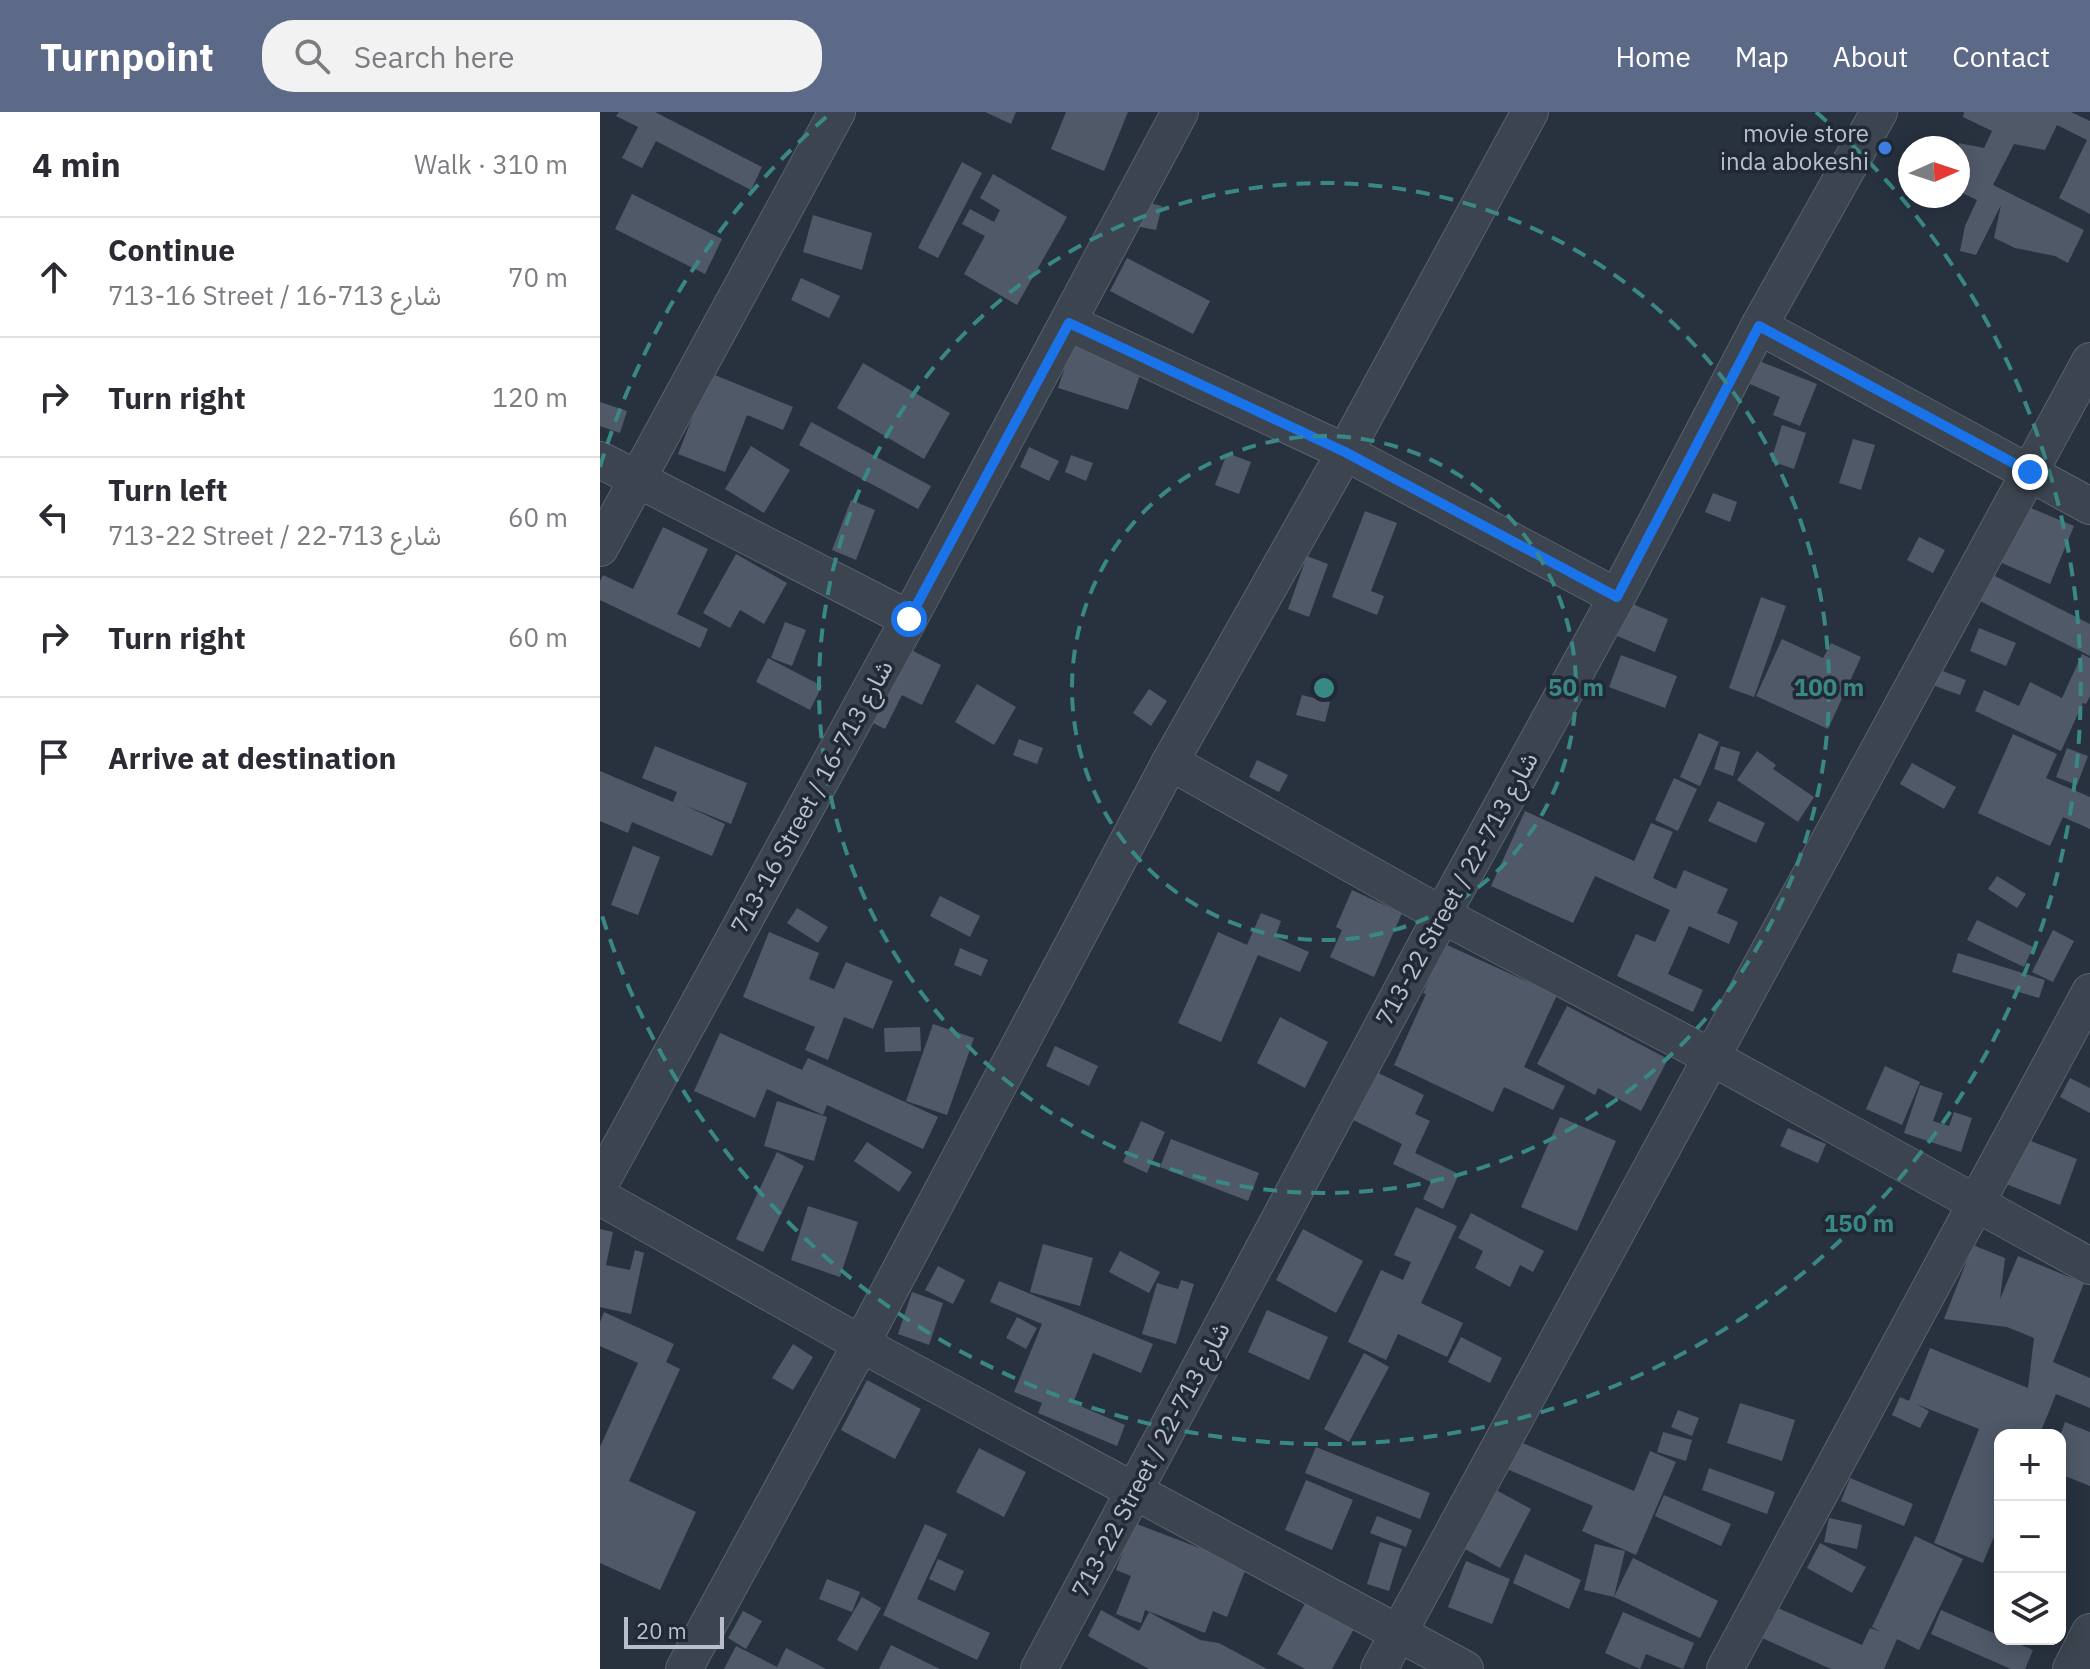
<!DOCTYPE html>
<html lang="en">
<head>
<meta charset="utf-8">
<style>
  body { margin:0; font-family:"IBM Plex Sans","Noto Sans Arabic",sans-serif; background:#f2f2f3; color:#2b2b33 }
  .controls { position:absolute; right:24px; bottom:24px; display:grid; overflow:hidden; border-radius:16px; box-shadow:0 4px 20px #0003 }
  .controls button { width:72px; height:72px; display:grid; place-items:center; padding:0; border:0; border-bottom:2px solid #e1e1e2; background:#fff; color:#2b2b33; font:40px sans-serif }
  .compass { position:absolute; left:1298px; top:24px; width:72px; height:72px; border-radius:50%; background:#fff; box-shadow:0 4px 20px #0003; rotate:87deg }
  .scale { position:absolute; left:24px; bottom:20px; width:100px; box-sizing:border-box; padding-left:8px; border:4px solid #b9bfca; border-top:0; font-size:22px; line-height:28px; white-space:nowrap; color:#b9bfca; -webkit-text-stroke:6px #212935; paint-order:stroke }
  .stop { position:absolute; width:24px; height:24px; margin:-18px; border:6px solid #1a73e8; border-radius:50%; background:#fff }
  .stop.end { background:#1a73e8; border-color:#fff; box-shadow:0 2px 8px #0008 }
  .list { margin:0; padding:0; list-style:none }
  h2 { display:flex; justify-content:space-between; align-items:center; height:104px; margin:0; padding:0 32px; font-size:34px }
  h2 small { font-size:26px; font-weight:400; color:#7c7c81 }
  .list li { display:grid; grid-template-columns:52px 1fr auto; gap:24px; align-items:center; box-sizing:border-box; height:120px; padding:0 32px; border-top:2px solid #e1e1e2 }
  .list b { display:block; font-size:30px; white-space:nowrap }
  .list p { margin:0; font-size:26px; white-space:nowrap; color:#7c7c81 }
  .list em { font-size:26px; font-style:normal; color:#7c7c81 }
  .icon { flex:none; width:44px; height:44px; fill:none; stroke:currentColor; stroke-width:2; stroke-linecap:round; stroke-linejoin:round }
  .map { position:relative; flex:none; width:1490px; height:1557px; overflow:hidden }
  header { display:flex; align-items:center; gap:48px; box-sizing:border-box; height:112px; padding:0 40px; background:#5c6a88; color:#fff }
  header strong { font-size:38px }
  nav { display:flex; gap:44px; margin-inline-start:auto; font-size:28px }
  .search { width:560px; height:72px; background:#f2f2f3; display:flex; align-items:center; gap:20px; box-sizing:border-box; padding:0 28px; border-radius:32px; color:#7c7c81; font-size:30px }
  main { display:flex }
  aside { flex:1; background:#fff }
  .map>svg:first-child { display:block }
</style>
</head>
<body>
<header>
<strong>Turnpoint</strong>
<div class="search"><svg class="icon" aria-label="search" viewBox="0 0 24 24"><circle cx="10" cy="10" r="6"/><path d="M15 15l6 6"/></svg>Search here</div>
<nav><a>Home</a><a>Map</a><a>About</a><a>Contact</a></nav>
</header>
<main>
<aside>
<h2>4 min<small>Walk · 310 m</small></h2>
<ul class="list">
<li><svg class="icon" aria-label="ahead" viewBox="0 0 24 24"><path d="M12 20V5M6 11l6-6 6 6"/></svg><div><b>Continue</b><p>713-16 Street / شارع 713-16</p></div><em>70 m</em></li>
<li><svg class="icon" aria-label="right" viewBox="0 0 24 24"><path d="M7 20v-9h11M14 6l5 5-5 5"/></svg><div><b>Turn right</b></div><em>120 m</em></li>
<li><svg class="icon" aria-label="left" viewBox="0 0 24 24"><path d="M17 20v-9H6M10 6l-5 5 5 5"/></svg><div><b>Turn left</b><p>713-22 Street / شارع 713-22</p></div><em>60 m</em></li>
<li><svg class="icon" aria-label="right" viewBox="0 0 24 24"><path d="M7 20v-9h11M14 6l5 5-5 5"/></svg><div><b>Turn right</b></div><em>60 m</em></li>
<li><svg class="icon" aria-label="arrive" viewBox="0 0 24 24"><path d="M6 21V4h12l-3 4 3 4H6"/></svg><div><b>Arrive at destination</b></div></li>
</ul>
</aside>
<div class="map">
<svg width="1490" height="1557" viewBox="0 0 1490 1557">
  <rect width="100%" height="100%" fill="#28323f"/>
  <g fill="#4f5968">
    <path d="M19,0h36l107,55 -11,23 -95,-49 -14,27 -20,-10 16,-31 -22,-11z"/>
    <path d="M385,0h31l-5,12z"/>
    <path d="M466,0h62l-24,59 -53,-22z"/>
    <path d="M1364,0h107l19,9v93l-31,-16 28,-58 -30,-15 -12,25 -31,-6 -21,41 91,45 -16,33 -13,-7 -40,-8 -21,-10 7,-33 -25,50 -16,-4 5,-25 12,-26 -19,-9 1,-48 25,5 8,-17 -29,-14z"/>
    <path d="M362,50l20,11 -44,85 -20,-10z"/>
    <path d="M393,62l74,43 -50,88 -53,-31 21,-38 -23,-12 8,-15 24,13 6,-12 -20,-12z"/>
    <path d="M32,82l90,45 -17,35 -90,-45z"/>
    <path d="M542,89l20,5 -6,24 -20,-4z"/>
    <path d="M213,103l59,18 -10,37 -59,-18z"/>
    <path d="M527,146l83,43 -17,33 -83,-43z"/>
    <path d="M201,166l39,18 -11,22 -38,-18z"/>
    <path d="M473,231l70,23 -15,44 -70,-22z"/>
    <path d="M1159,249l58,23 -17,42 -27,-11 7,-18 -30,-13z"/>
    <path d="M263,251l87,50 -26,46 -87,-51z"/>
    <path d="M110,261l83,34 -10,23 -36,-15 -22,57 -47,-18z"/>
    <path d="M0,290l27,9 -7,22 -20,-7z"/>
    <path d="M211,310l120,64 -13,23 -119,-64z"/>
    <path d="M1182,313l24,8 -12,36 -23,-8z"/>
    <path d="M1253,327l22,6 -14,45 -22,-7z"/>
    <path d="M151,334l39,24 -26,43 -39,-24z"/>
    <path d="M429,335l30,14 -10,20 -29,-14z"/>
    <path d="M627,341l24,9 -12,32 -24,-9z"/>
    <path d="M471,343l22,8 -7,18 -21,-9z"/>
    <path d="M1113,381l24,9 -7,20 -25,-10z"/>
    <path d="M251,388l24,10 -19,50 -24,-10z"/>
    <path d="M1419,391l55,23 -24,58 -55,-24z"/>
    <path d="M765,399l32,12 -26,68 13,5 -7,19 -45,-18z"/>
    <path d="M63,415l45,22 -31,65 31,15 -8,19 -100,-48v-19l3,-6 30,14z"/>
    <path d="M1319,425l26,13 -12,23 -26,-13z"/>
    <path d="M136,442l51,29 -23,41 -24,-14 -10,18 -27,-15z"/>
    <path d="M707,444l21,8 -19,53 -21,-8z"/>
    <path d="M1389,461l101,51v32l-114,-57z"/>
    <path d="M1161,485l25,9 -32,91 -25,-9z"/>
    <path d="M1028,490l40,17 -13,33 -40,-17z"/>
    <path d="M185,510l21,8 -14,36 -21,-8z"/>
    <path d="M1379,516l37,15 -10,23 -36,-15z"/>
    <path d="M1182,527l41,19 8,-15 30,14 -33,72 -72,-33z"/>
    <path d="M303,534l38,19 -19,40 -20,-10 -17,34 -18,-9z"/>
    <path d="M1482,542l8,4v38l-4,8 -3,-1 -22,48 -86,-40 9,-21 35,16 11,-24 32,16z"/>
    <path d="M1021,543l56,21 -12,32 -56,-21z"/>
    <path d="M168,546l54,28 -12,24 -54,-28z"/>
    <path d="M1340,558l26,10 -6,15 -25,-9z"/>
    <path d="M377,572l39,23 -22,38 -39,-23z"/>
    <path d="M549,577l18,12 -16,25 -18,-13z"/>
    <path d="M702,583l28,7 -5,20 -29,-7z"/>
    <path d="M1099,621l20,9 -19,44 -20,-9z"/>
    <path d="M1413,622l44,20 -11,24 44,19v32l-27,-12 -13,29 -72,-33z"/>
    <path d="M419,627l24,9 -6,16 -24,-9z"/>
    <path d="M55,634l92,37 -16,41 -47,-19 41,19 -13,32 -80,-34 -4,11 -28,-12v-50l73,31 4,-10 -35,-14z"/>
    <path d="M1121,634l19,6 -7,24 -19,-7z"/>
    <path d="M1467,636l21,8 -11,29 -21,-8z"/>
    <path d="M1157,639l19,14 -3,4 41,28 -16,25 -61,-42z"/>
    <path d="M657,648l31,15 -9,17 -30,-15z"/>
    <path d="M1312,651l44,24 -12,22 -44,-25z"/>
    <path d="M1074,666l23,11 -19,42 -23,-11z"/>
    <path d="M1118,689l47,22 -9,20 -48,-22z"/>
    <path d="M925,699l109,50 17,-38 22,9 -20,46 23,11 8,-19 44,19 -11,24 21,9 -9,22 -40,-18 -21,48 35,16 -10,22 -76,-36 19,-42 19,8 15,-32 -75,-34 -22,47 -82,-37z"/>
    <path d="M33,734l27,11 -22,58 -27,-10z"/>
    <path d="M1397,764l29,18 -9,14 -29,-19z"/>
    <path d="M752,778l50,23 -28,64 -44,-20 12,-27 -6,-3z"/>
    <path d="M340,784l40,20 -10,21 -40,-21z"/>
    <path d="M197,796l31,19 -10,16 -31,-20z"/>
    <path d="M661,801l20,8 -6,16 34,15 -9,20 -42,-17 -37,87 -43,-19 40,-91 29,13z"/>
    <path d="M1377,808l56,27 -9,20 -57,-27z"/>
    <path d="M1453,818l21,11 -21,41 -21,-10z"/>
    <path d="M169,820l50,21 -10,26 25,10 12,-27 47,19 -20,48 -29,-12 -16,43 -23,-10 10,-23 -72,-30z"/>
    <path d="M845,832l112,51 -33,72 41,19 -12,24 -49,-23 -11,25 -99,-47 32,-71 -3,-1z"/>
    <path d="M360,836l28,12 -7,16 -27,-11z"/>
    <path d="M1358,841l87,27 -6,18 -87,-26z"/>
    <path d="M967,894l101,53 -27,52 -43,-23 -3,7 -58,-31z"/>
    <path d="M680,905l48,25 -23,46 -48,-25z"/>
    <path d="M333,912l41,14 -27,77 -41,-14z"/>
    <path d="M320,915l1,24 -36,1 -1,-24z"/>
    <path d="M120,921l82,37 6,-12 130,59 -15,32 -96,-44 -4,10 -56,-26 -12,29 -61,-27z"/>
    <path d="M455,934l43,20 -9,20 -43,-20z"/>
    <path d="M1285,954l35,16 -18,43 -36,-16z"/>
    <path d="M768,956l56,27 -9,19 15,7 -15,32 44,21 -16,35 -20,-10 8,-17 -38,-18 9,-20 -57,-28z"/>
    <path d="M1470,966l20,10v25l-30,-16z"/>
    <path d="M1320,973l23,8 -10,28 16,5 5,-14 18,6 -11,34 -57,-19z"/>
    <path d="M177,989l50,16 -13,44 -50,-15z"/>
    <path d="M960,1005l56,24 -39,90 -56,-24z"/>
    <path d="M541,1009l24,11 -18,41 -24,-11z"/>
    <path d="M1188,1016l38,16 -8,19 -38,-17z"/>
    <path d="M1423,1026l54,21 -17,46 -54,-21z"/>
    <path d="M571,1027l88,34 -11,28 -88,-34z"/>
    <path d="M267,1030l45,30 -13,20 -45,-31z"/>
    <path d="M177,1040l27,14 -41,86 -27,-13z"/>
    <path d="M208,1094l50,16 -18,55 -49,-17z"/>
    <path d="M816,1095l41,19 -36,77 42,20 -16,34 -49,-23 -12,26 -38,-18 33,-72 22,10 8,-18 -17,-7z"/>
    <path d="M871,1101l73,38 -11,21 -13,-7 -10,22 -35,-19 8,-17 -25,-13z"/>
    <path d="M0,1117l13,3 -7,33 24,5 5,-20 9,3 -13,61 -31,-7z"/>
    <path d="M703,1117l60,32 -27,52 -60,-33z"/>
    <path d="M443,1132l50,14 -13,48 -50,-14z"/>
    <path d="M1373,1133l32,13 -5,41 18,-43 66,27 -31,79 37,16v30l-34,-14 -15,37 8,4h-49v87l-17,41 -49,-20 45,-114 -63,-25 13,7 -9,17 -28,-13 8,-18 9,4 21,-53 98,40 6,-50 -27,-11 -63,-8z"/>
    <path d="M520,1139l40,21 -11,21 -40,-21z"/>
    <path d="M338,1154l27,14 -12,24 -28,-14z"/>
    <path d="M581,1168l13,4 -18,60 -34,-10 15,-51 21,6z"/>
    <path d="M399,1169l154,63 -12,29 -48,-20 -20,50 52,22 -8,21 -79,-33 4,-10 -28,-11 28,-68 -52,-22z"/>
    <path d="M312,1180l31,11 -14,42 -31,-11z"/>
    <path d="M667,1198l61,27 -19,43 -61,-28z"/>
    <path d="M4,1200l70,32 -8,18 14,7 -51,112 67,31 -36,78 -60,-27v-116l38,-84 -38,-17v-24z"/>
    <path d="M417,1205l20,11 -11,21 -20,-11z"/>
    <path d="M861,1225l41,21 -12,25 -42,-21z"/>
    <path d="M193,1232l20,13 -20,33 -21,-12z"/>
    <path d="M764,1241l25,14 -40,75 -25,-13z"/>
    <path d="M267,1268l54,29 -26,50 -54,-29z"/>
    <path d="M1140,1291l55,17 -13,41 -55,-18z"/>
    <path d="M1078,1298l21,8 -7,18 -21,-9z"/>
    <path d="M1465,1310l25,10v54l-30,-12v-38z"/>
    <path d="M1063,1320l29,8 -6,21 -29,-9z"/>
    <path d="M918,1329l116,50 16,-40 26,11 -40,93 -54,-24 11,-25 -86,-37z"/>
    <path d="M716,1335l114,46 -10,26 -115,-46z"/>
    <path d="M379,1336l47,24 -22,45 -48,-25z"/>
    <path d="M1109,1356l66,24 -8,22 -65,-24z"/>
    <path d="M1250,1366l63,26 -9,22 -63,-25z"/>
    <path d="M706,1368l47,20 -21,50 -47,-20z"/>
    <path d="M894,1377l37,20 -31,59 -37,-20z"/>
    <path d="M1064,1383l67,29 -10,22 -66,-30z"/>
    <path d="M777,1404l35,14 -6,17 -36,-14z"/>
    <path d="M1229,1406l33,7 -5,24 -33,-7z"/>
    <path d="M534,1411l113,43 -20,51 -14,-6 -8,22 -60,-23 -4,13 -25,-9 15,-38 -15,-6z"/>
    <path d="M325,1412l22,10 -30,65 73,34 -13,27 -94,-45z"/>
    <path d="M1315,1424l48,23 -44,91 -22,-11 -13,30h-53l-69,-31 14,-31 86,38 8,-17 11,4 -9,-5z"/>
    <path d="M780,1430l22,7 -13,42 -22,-7z"/>
    <path d="M1220,1431l46,24 -14,26 -45,-25z"/>
    <path d="M995,1432l30,7 -11,46 -30,-7z"/>
    <path d="M925,1442l56,26 -12,29 -56,-26z"/>
    <path d="M1033,1446l85,43 -18,37 -86,-41z"/>
    <path d="M338,1447l26,12 -9,20 -26,-12z"/>
    <path d="M866,1449l44,18 -18,45 -44,-17z"/>
    <path d="M227,1467l33,13 -8,20 -33,-13z"/>
    <path d="M262,1485l19,11 -24,43 -20,-11z"/>
    <path d="M707,1488l48,27 -23,42h-27l-28,-15z"/>
    <path d="M501,1498l38,21 10,-19 51,28 19,3 48,26h-118l-61,-33z"/>
    <path d="M1341,1498l59,26v3h7l26,11 -8,19h-14l-80,-35z"/>
    <path d="M143,1499l19,10 -16,28 -18,-11z"/>
    <path d="M1023,1500l71,31 -11,26 -37,-15 -6,15 -35,-16z"/>
    <path d="M291,1533l49,24h-61z"/>
    <path d="M136,1534l41,21 9,-19 40,21h-102z"/>
  </g>
  <g fill="none" stroke-linecap="round" stroke-linejoin="round">
    <defs>
      <g id="minor">
        <path d="M469,211l276,129 272,145"/>
        <path d="M1159,214l331,180"/>
        <path d="M0,348l309,159"/>
        <path d="M0,436l237,-436"/>
        <path d="M570,650l272,153 271,143 377,208"/>
        <path d="M0,1072l309,-565 271,-507"/>
        <path d="M0,1085l261,147 604,325"/>
        <path d="M84,1557l177,-325 309,-582 175,-310 185,-340"/>
        <path d="M439,1557l403,-754 175,-318 142,-271 120,-214"/>
        <path d="M779,1557l711,-1308"/>
        <path d="M1125,1557l365,-677"/>
        <path d="M1471,1557l19,-37"/>
      </g>
    </defs>
    <use href="#minor" stroke="#5a626d" stroke-width="38"/>
    <use href="#minor" stroke="#3c444f" stroke-width="36"/>
  </g>
  <g fill="none" stroke-linecap="round" stroke-linejoin="round">
    <path stroke="#1a73e8" stroke-width="10" d="M309,507l160,-296 276,129 272,145 142,-271 271,146"/>
  </g>
  <g fill="none" stroke="#3a8885" stroke-width="4" stroke-dasharray="14 10">
    <circle cx="724" cy="576" r="252"/>
    <circle cx="724" cy="576" r="505"/>
    <path d="M0 355A757 757 0 0 1 232 0M1216 0A757 757 0 1 1 0 797"/>
  </g>
  <circle fill="#3f7fe0" stroke="#212935" stroke-width="3" cx="1285" cy="36" r="8"/>
  <g text-anchor="middle" stroke-width="7" stroke-linejoin="round" paint-order="stroke">
    <g font-size="24" fill="#b9bfca" stroke="#212935" text-anchor="end">
      <text x="1269" y="30">movie store<tspan x="1269" dy="28">inda abokeshi</tspan></text>
    </g>
    <g font-size="24" fill="#b9bfca" stroke="#212935">
      <text transform="translate(212 685) rotate(-61)" y="8">713-16 Street / شارع 713-16</text>
      <text transform="translate(857 777) rotate(-61)" y="8">713-22 Street / شارع 713-22</text>
      <text transform="translate(551 1348) rotate(-62)" y="8">713-22 Street / شارع 713-22</text>
    </g>
  </g>
  <circle cx="724" cy="576" r="12" fill="#3a8885" stroke="#212935" stroke-width="4"/>
  <g font-size="24" text-anchor="middle" font-weight="bold" fill="#3a8885" stroke="#212935" stroke-width="7" stroke-linejoin="round" paint-order="stroke">
    <text x="976" y="584">50 m</text>
    <text x="1229" y="584">100 m</text>
    <text x="1259" y="1120">150 m</text>
  </g>
</svg>
<div class="controls">
<button>+</button>
<button>−</button>
<button><svg class="icon" aria-label="layers" viewBox="0 0 24 24"><path d="M12 4l9 5-9 5-9-5zM3 14l9 5 9-5"/></svg></button>
</div>
<svg class="compass" viewBox="-18 -18 36 36"><path d="M0-13l5 13h-10z" fill="#e53935"/><path d="M0 13l5-13h-10z" fill="#7c7c81"/></svg>
<div class="scale">20 m</div>
<div class="stop" style="left:309px;top:507px"></div>
<div class="stop end" style="left:1430px;top:360px"></div>
</div>
</main>
</body>
</html>
